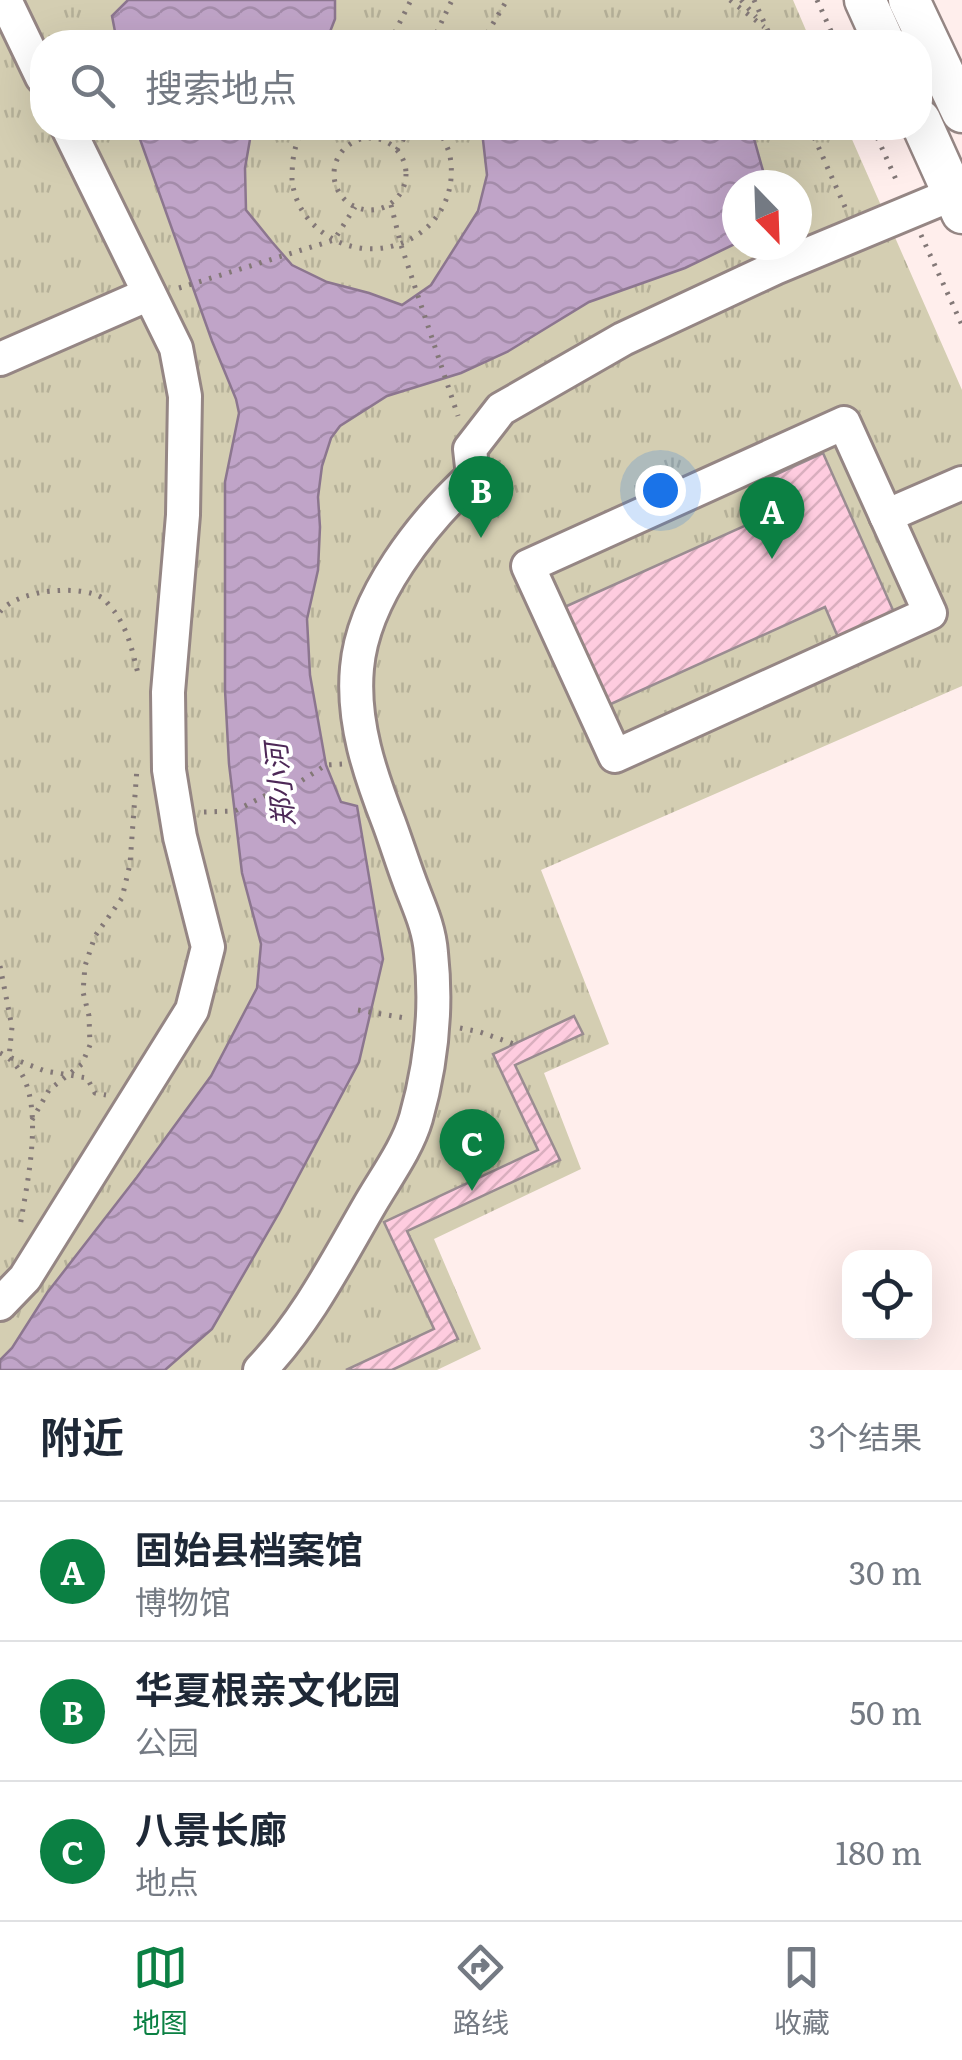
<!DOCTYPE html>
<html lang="zh">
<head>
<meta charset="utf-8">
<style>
  body { margin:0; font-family:Literata,"Noto Sans SC",serif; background:#f2f2f3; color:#1f2937 }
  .controls { position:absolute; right:30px; bottom:30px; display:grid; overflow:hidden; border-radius:20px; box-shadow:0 10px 40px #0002 }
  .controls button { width:90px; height:90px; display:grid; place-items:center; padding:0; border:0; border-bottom:2px solid #e0e1e3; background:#fff; color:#1f2937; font:50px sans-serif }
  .compass { position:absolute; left:722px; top:170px; width:90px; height:90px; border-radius:50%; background:#fff; box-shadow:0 10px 40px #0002; rotate:157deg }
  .you { position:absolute; left:660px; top:490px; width:35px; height:35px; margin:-25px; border:8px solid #fff; border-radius:50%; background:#1a73e8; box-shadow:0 0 0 15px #1a73e833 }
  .badge { display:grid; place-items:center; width:65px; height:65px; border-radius:50%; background:#0b8043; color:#fff; font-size:32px; font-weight:700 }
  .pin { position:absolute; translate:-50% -82px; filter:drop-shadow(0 2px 5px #0008) }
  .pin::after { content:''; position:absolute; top:52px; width:35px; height:30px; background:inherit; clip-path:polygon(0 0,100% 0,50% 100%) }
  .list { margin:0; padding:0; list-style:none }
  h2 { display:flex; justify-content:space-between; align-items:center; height:130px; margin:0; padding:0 40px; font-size:42px }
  h2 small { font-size:32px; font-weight:400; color:#747a83 }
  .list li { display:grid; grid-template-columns:65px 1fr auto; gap:30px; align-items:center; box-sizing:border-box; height:140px; padding:0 40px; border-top:2px solid #e0e1e3 }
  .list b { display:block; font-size:38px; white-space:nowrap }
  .list p { margin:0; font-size:32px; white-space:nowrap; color:#747a83 }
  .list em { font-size:32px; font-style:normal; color:#747a83 }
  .icon { flex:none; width:55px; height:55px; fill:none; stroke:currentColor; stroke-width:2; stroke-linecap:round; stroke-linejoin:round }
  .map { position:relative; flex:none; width:962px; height:1370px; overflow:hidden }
  .search { position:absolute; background:#fff; box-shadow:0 10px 40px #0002; left:30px; right:30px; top:30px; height:110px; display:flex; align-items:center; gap:25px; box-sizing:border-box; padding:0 35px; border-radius:40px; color:#747a83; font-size:38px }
  .sheet { height:550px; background:#fff }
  nav { display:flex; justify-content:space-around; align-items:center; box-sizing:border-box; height:140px; border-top:2px solid #e0e1e3; background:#fff; font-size:28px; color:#747a83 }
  nav a { display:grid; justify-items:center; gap:5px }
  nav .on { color:#0b8043 }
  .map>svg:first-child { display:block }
</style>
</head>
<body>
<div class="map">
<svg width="962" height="1370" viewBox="0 0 962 1370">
  <defs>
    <pattern id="park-tufts" width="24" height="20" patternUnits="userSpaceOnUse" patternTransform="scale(2.5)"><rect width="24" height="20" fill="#d4ceb2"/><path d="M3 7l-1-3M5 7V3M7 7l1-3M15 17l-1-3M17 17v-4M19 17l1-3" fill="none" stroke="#b5b098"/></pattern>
    <pattern id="water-waves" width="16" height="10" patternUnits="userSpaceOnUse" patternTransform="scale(2.5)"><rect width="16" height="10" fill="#c0a4c8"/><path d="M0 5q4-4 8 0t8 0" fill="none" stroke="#a48caa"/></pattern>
    <pattern id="building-hatch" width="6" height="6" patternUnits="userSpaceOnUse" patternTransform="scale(2.5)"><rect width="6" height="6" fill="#feccdf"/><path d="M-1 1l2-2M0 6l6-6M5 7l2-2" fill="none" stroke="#d9aebe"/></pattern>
  </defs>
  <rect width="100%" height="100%" fill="#ffeeec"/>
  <path fill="url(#park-tufts)" fill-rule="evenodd" d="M0,0h793l18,42h-769v86h805l115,262v296l-421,184 68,174 -65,29 37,96 -147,70 47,110 -44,21h-437zM737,185h60v60h-60z"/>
  <g fill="url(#water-waves)" stroke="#8c768f" stroke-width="2.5">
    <path d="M128,0h207v19l-9,23h-209l-5,-26z"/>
    <path d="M136,128h116l-7,40 1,42 26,32 20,23 35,17 42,11 33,12 29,-20 47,-74 9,-36 -4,-35 3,-12h265l16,57h-30v58l-52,25 -96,34 -82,50 -46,21 -74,23 -47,30 -9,12 -9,28 -4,31 2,30 -2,43 -11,49 3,56 16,90 15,37 16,4 26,153 -24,103 -80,151 -67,116 -47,41h-165v-10l12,-12 35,-55 90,-116 74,-101 46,-88 4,-44 -19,-71 -13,-109 -4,-74v-208l14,-69 -3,-14 -24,-58z"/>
  </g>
  <g fill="url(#building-hatch)" stroke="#9a8c91" stroke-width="2.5">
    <path d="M823,453l74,166 -56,25 -16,-37 -223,101 -44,-98 222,-100 -14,-31z"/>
    <path d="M574,1016l9,18 -68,31 45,95 -153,71 51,108 -66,31h-46l88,-41 -50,-107 154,-72 -45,-96z"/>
  </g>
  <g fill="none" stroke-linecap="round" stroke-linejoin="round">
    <defs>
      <g id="minor">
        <path d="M5,0l37,77"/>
        <path d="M0,359l149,-65"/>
        <path d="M844,423l86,190 -315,143 -87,-190z"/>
        <path d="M886,516l76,-33"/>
        <path d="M0,1304l25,-26 167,-268 16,-63 -28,-110 -11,-67 -1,-78 15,-177 2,-119 -9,-48 -108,-220"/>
        <path d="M260,1370c46,-48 76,-107 109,-164 16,-28 38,-57 47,-88 15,-53 21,-110 15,-165 -2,-27 -13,-48 -22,-73 -7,-19 -13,-38 -20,-57 -19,-49 -37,-101 -32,-155 6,-71 66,-146 116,-192l-3,-27 31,-40 122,-70 152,-71 178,-74"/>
      </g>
      <g id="major">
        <path d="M865,0l19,42"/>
        <path d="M909,0l53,112"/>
        <path d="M920,120l42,93"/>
      </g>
    </defs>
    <use href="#minor" stroke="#958684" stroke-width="38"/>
    <use href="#major" stroke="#958684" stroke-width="45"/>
    <g stroke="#837877" stroke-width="5" stroke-dasharray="2.5 8" stroke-linecap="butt">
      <path d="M730,0l34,27"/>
      <path d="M741,0l15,17"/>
      <path d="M754,0l19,42"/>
      <path d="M817,0l19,42"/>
      <path d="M390,42l21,-42"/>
      <path d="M432,42l20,-42"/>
      <path d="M482,42l25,-42"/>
      <path d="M305,128c-11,14 -13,33 -13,51 1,15 8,31 18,42 55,60 154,16 140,-65 -2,-9 -8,-20 -12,-28"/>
      <path d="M810,128l35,79"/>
      <path d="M873,128l25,56"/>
      <circle cx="370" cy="174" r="36"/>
      <path d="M371,138l5,-10"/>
      <path d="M397,150l13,-22"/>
      <path d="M391,205l10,40 57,171"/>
      <path d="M921,235l41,90"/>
      <path d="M179,288l155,-48 21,-33"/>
      <path d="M0,612c16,-22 81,-29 104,-13 1,1 9,11 10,12 16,22 18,41 25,66"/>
      <path d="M204,812l31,-1 39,-20 24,-8 28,-18 16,-1"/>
      <path d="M0,966l12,61 -3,30 36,14 42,7 8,15 11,2"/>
      <path d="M358,1010l47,8"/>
      <path d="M460,1028l20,4 34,12"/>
      <path d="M0,1053c53,26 27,127 20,174"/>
      <path d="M32,1120l17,-30 33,-26 8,-19 -1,-29 -6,-24 2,-26 10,-30 27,-38 8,-34 7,-96"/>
    </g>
    <use href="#minor" stroke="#fff" stroke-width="32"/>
    <use href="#major" stroke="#fff" stroke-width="40"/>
  </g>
  <g text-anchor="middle" stroke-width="8" stroke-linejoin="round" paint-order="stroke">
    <g font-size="28" font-style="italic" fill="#4d2857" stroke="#fff">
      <text transform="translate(280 785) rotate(-96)" y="10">郑小河</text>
    </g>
  </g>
</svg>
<div class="controls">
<button><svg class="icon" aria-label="locate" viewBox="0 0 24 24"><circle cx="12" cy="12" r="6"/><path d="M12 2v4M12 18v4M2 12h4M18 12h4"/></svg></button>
</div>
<svg class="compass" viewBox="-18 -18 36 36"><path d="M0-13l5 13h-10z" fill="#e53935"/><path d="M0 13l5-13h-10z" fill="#747a83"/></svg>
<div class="you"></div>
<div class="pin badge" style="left:772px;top:559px">A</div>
<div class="pin badge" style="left:481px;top:538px">B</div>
<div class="pin badge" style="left:472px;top:1191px">C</div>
<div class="search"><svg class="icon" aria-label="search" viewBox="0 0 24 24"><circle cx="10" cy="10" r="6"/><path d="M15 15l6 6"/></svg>搜索地点</div>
</div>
<section class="sheet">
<h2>附近<small>3个结果</small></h2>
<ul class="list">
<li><span class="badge">A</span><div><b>固始县档案馆</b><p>博物馆</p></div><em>30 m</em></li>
<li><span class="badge">B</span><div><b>华夏根亲文化园</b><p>公园</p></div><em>50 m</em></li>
<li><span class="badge">C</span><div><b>八景长廊</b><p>地点</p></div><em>180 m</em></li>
</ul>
</section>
<nav>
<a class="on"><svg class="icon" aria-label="map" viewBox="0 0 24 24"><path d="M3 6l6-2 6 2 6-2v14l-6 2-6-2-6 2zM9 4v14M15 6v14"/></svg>地图</a>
<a><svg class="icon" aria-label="directions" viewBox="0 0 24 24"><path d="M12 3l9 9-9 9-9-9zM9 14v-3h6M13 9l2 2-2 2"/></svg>路线</a>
<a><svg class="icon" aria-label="saved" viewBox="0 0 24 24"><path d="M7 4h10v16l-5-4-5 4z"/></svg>收藏</a>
</nav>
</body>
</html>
